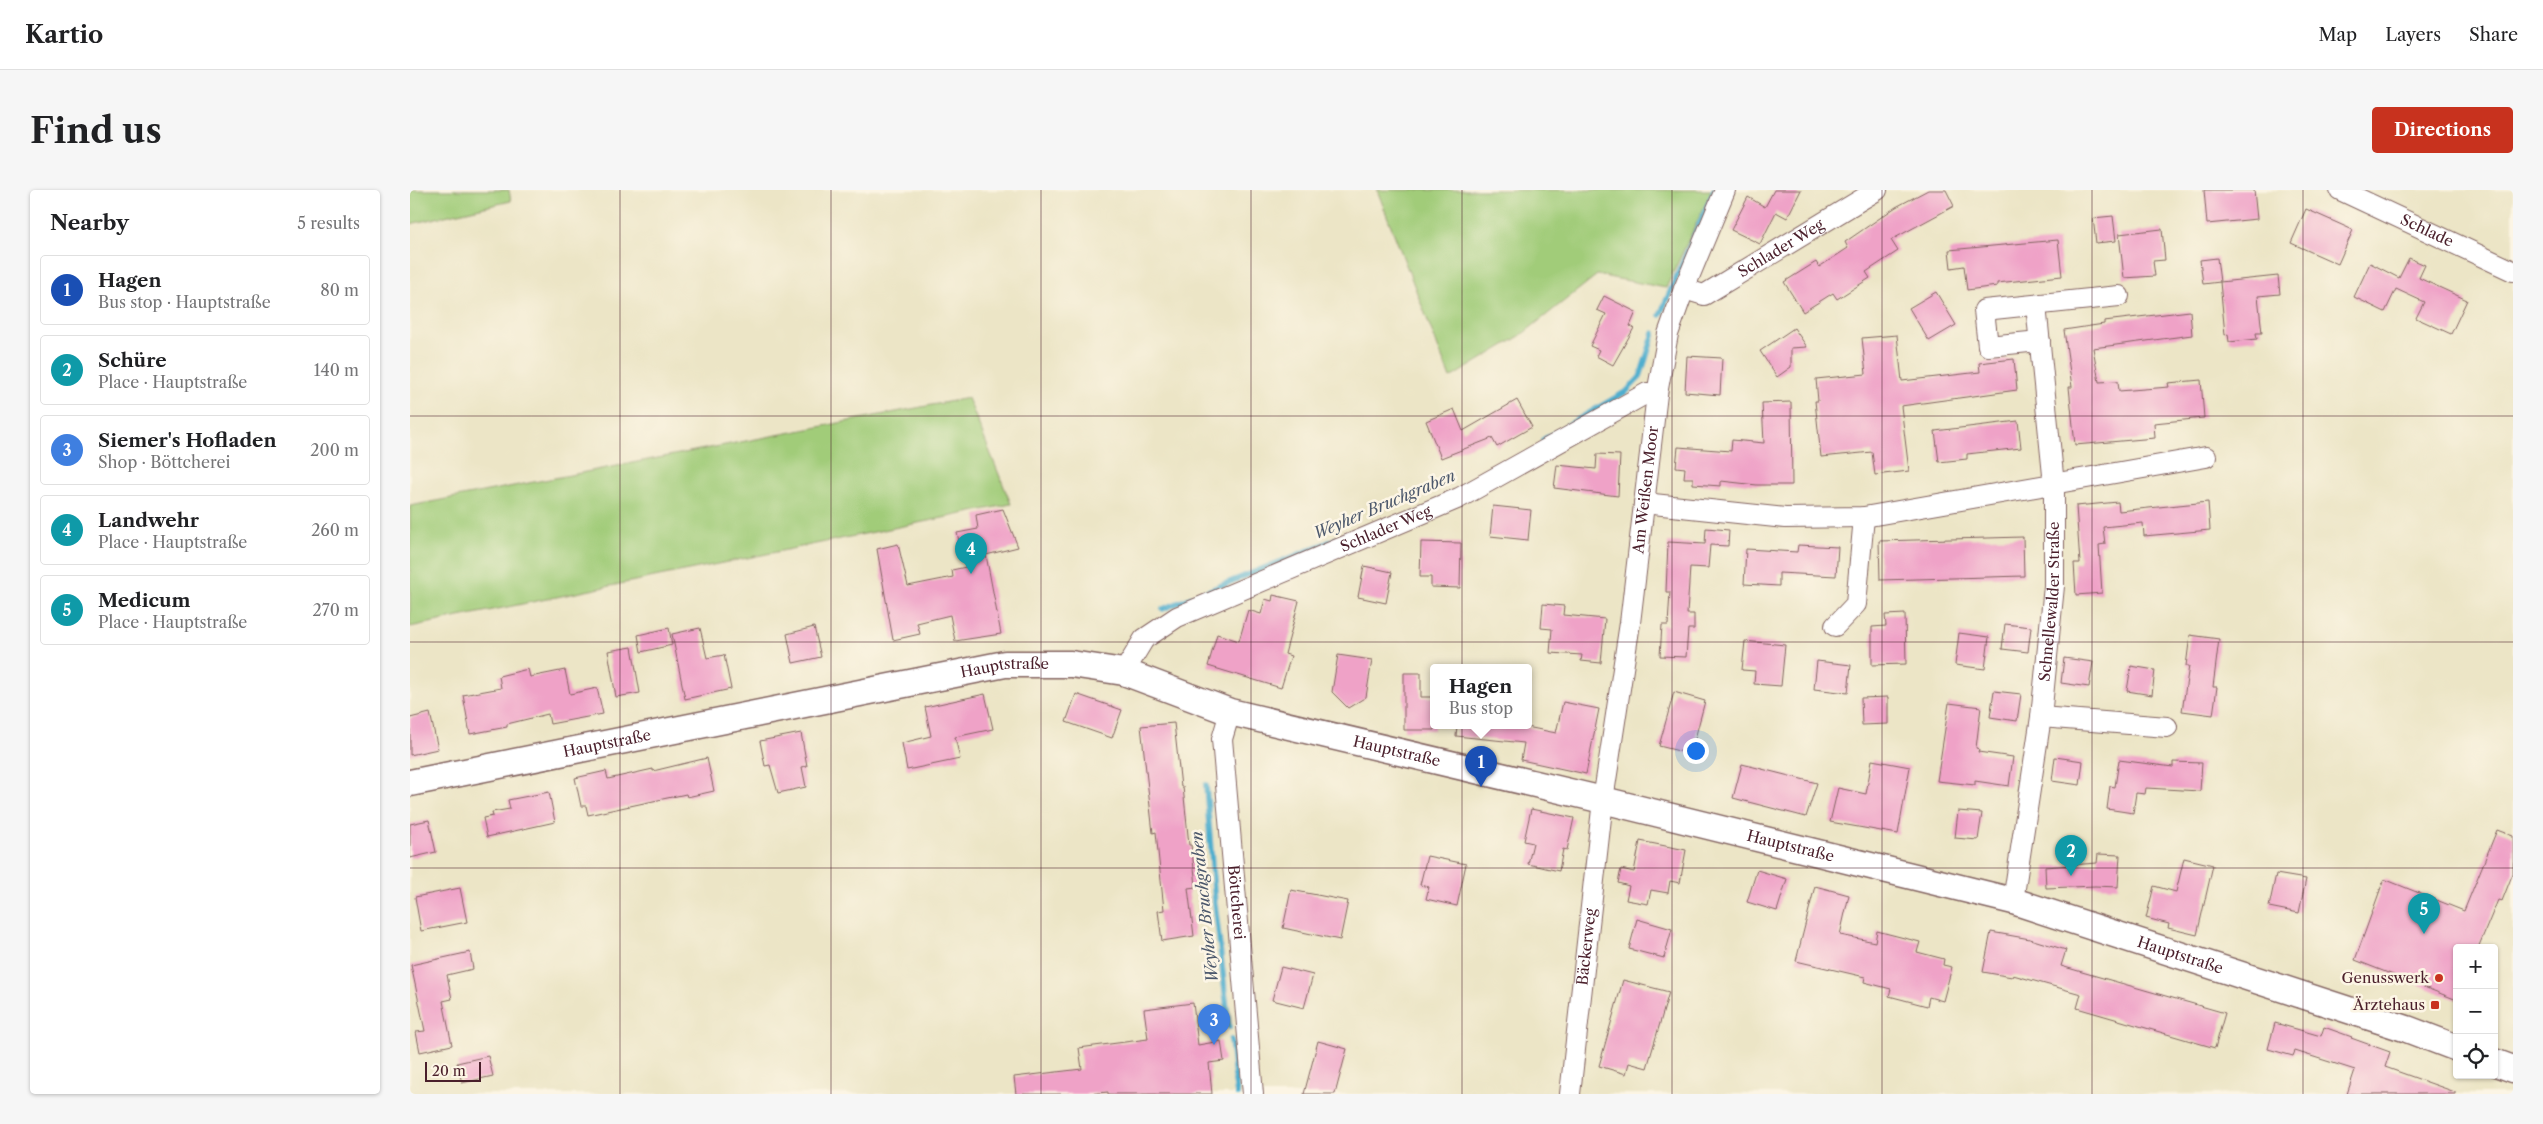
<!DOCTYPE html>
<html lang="en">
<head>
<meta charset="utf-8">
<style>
  body { margin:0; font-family:"Libre Caslon Text",serif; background:#f6f6f6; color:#202124 }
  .controls { position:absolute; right:15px; bottom:15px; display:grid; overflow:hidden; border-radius:5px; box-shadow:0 1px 4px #0004 }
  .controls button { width:45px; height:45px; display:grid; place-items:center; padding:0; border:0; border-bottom:1px solid #e0e0e0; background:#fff; color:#202124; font:25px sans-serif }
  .scale { position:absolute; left:15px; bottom:12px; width:56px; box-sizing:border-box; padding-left:5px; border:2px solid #4a1f2b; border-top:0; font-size:14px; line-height:18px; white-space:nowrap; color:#4a1f2b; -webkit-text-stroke:4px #fcf5e5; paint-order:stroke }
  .you { position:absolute; left:1285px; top:560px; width:18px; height:18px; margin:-12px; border:4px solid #fff; border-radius:50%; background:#1a73e8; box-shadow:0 0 0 8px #1a73e833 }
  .badge { display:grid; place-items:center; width:32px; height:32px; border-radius:50%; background:#c8321e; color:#fff; font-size:16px; font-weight:700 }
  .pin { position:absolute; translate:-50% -41px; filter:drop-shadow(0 1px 2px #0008) }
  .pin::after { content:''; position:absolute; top:26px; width:18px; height:15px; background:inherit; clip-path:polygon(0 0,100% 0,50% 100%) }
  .popup { position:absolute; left:1020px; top:474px; width:102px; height:65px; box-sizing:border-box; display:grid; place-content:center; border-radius:5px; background:#fff; filter:drop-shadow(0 1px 4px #0005); font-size:16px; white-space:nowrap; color:#757577 }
  .popup b { font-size:19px; color:#202124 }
  .popup::after { content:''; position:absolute; left:50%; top:100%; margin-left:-10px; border:10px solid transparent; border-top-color:#fff }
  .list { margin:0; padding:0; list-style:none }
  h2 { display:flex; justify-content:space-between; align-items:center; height:65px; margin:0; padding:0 20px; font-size:21px }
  h2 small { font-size:16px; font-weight:400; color:#757577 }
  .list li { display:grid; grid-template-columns:32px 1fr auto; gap:15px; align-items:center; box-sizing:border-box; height:70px; margin:0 10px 10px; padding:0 10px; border:1px solid #e0e0e0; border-radius:5px }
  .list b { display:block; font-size:19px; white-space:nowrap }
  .list p { margin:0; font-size:16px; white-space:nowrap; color:#757577 }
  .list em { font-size:16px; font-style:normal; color:#757577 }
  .icon { flex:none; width:28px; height:28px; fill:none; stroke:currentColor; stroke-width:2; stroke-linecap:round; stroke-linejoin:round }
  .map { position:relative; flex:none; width:2103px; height:904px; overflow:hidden; border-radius:5px }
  header { display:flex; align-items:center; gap:30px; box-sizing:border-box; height:70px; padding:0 25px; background:#fff; border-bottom:1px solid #e0e0e0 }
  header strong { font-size:24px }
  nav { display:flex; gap:28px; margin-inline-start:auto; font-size:18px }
  .intro { display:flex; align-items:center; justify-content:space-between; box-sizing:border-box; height:120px; padding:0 30px }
  h1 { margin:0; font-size:35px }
  .button { padding:12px 22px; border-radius:5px; background:#c8321e; color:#fff; font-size:18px; font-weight:700 }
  main { display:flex; gap:30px; padding:0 30px }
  aside { flex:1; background:#fff; border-radius:5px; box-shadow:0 1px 4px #0004 }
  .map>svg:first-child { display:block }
</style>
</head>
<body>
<header>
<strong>Kartio</strong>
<nav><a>Map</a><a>Layers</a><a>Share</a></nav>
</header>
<div class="intro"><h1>Find us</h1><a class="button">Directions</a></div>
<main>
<aside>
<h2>Nearby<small>5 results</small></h2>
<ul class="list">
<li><span class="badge" style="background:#1a4fb4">1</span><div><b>Hagen</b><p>Bus stop · Hauptstraße</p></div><em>80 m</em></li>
<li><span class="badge" style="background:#0f9aa8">2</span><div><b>Schüre</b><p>Place · Hauptstraße</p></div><em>140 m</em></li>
<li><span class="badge" style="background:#3f7fe0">3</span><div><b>Siemer's Hofladen</b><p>Shop · Böttcherei</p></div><em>200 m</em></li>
<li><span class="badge" style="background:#0f9aa8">4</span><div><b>Landwehr</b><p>Place · Hauptstraße</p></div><em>260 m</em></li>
<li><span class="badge" style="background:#0f9aa8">5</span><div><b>Medicum</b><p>Place · Hauptstraße</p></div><em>270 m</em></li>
</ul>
</aside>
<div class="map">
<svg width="2103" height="904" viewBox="0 0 2103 904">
  <rect width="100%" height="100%" fill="#fcf5e5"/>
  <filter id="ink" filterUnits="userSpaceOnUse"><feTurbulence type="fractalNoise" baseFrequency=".02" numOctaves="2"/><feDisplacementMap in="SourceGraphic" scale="10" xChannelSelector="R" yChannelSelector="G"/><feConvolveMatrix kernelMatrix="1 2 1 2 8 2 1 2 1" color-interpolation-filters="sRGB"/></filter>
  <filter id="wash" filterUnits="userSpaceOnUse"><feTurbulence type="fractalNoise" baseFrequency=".0096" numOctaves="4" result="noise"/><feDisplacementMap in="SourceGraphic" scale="20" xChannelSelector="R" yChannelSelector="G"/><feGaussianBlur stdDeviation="1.12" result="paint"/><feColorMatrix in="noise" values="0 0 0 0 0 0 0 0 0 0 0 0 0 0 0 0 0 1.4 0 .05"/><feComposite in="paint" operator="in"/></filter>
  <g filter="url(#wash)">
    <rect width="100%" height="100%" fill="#ece5c6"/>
    <g fill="#a1cc79" stroke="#767652">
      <path d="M0,0h99l2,11 -101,23z"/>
      <path d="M967,0h335l-46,98 -69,-13 -77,61 -70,42z"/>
      <path d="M558,208l43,106 -601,123v-121z"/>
    </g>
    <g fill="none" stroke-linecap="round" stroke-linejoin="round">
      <g stroke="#50aece" stroke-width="5.5">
        <path d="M1250,125l54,-125"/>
        <path d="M1133,250l84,-49 13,-14 14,-44"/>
        <path d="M753,419l183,-74"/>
        <path d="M796,595l9,118 14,124"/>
        <path d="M821,850l4,37"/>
        <path d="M825,891l2,13"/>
      </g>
    </g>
    <g id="blocks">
      <g fill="#efa2c7">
        <path d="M1364,0h27l-14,28 -11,-6 -16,32 -29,-14 17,-33 17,10z"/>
        <path d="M1518,0h18l8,16 -63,34 7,11 -32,21 4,6 -33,21 -4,-6 -30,19 -19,-30 32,-20 3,5 29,-19 -3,-6 51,-35z"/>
        <path d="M1794,0h50l3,29 -50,5z"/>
        <path d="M1896,19l47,21 -15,34 -47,-21z"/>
        <path d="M1703,26l3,25 -20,2 -3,-25z"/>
        <path d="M1752,39l3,31 -12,1 2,15 -31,2 -5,-44z"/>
        <path d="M1648,50l4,36 -65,7v3l-30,4 -3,-24 -13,2 -2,-18z"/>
        <path d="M1807,68l3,24 -17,2 -3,-24z"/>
        <path d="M1999,68l16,7 -6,13 48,22 -16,34 -35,-16 8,-16 -28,-13 -11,23 -31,-15 16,-34 29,15z"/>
        <path d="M1868,86l2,18 -22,2 4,37h-6l1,6 -28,3 -1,-8 -3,1 -5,-53z"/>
        <path d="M1526,102l20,33 -27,16 -20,-33z"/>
        <path d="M1194,106l32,16 -6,14 4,2 -21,37 -17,-9 3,-6 -9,-4 16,-32 -9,-4z"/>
        <path d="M1780,121l2,24 -99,13 6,34 19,-1 1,10 50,-4 -1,-4 33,-3 3,38 -50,5 1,15 -80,7 -6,-58h3l-8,-57 40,-6v-3z"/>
        <path d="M1384,138l13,19 -16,1v19l-14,10 -17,-26z"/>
        <path d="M1487,145l5,46 78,-9 -1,-9 35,-4 3,31 -116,16 8,65 -34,4 -3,-23 -51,5 -6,-56h3l-2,-22 50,-5 -4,-36z"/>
        <path d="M1277,166l35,2 -2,37 -35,-3z"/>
        <path d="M1107,210l15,27 -35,20 -5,-9 -51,20 -15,-37 28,-12 9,22z"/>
        <path d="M1381,212l1,83h-35l-36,-4v5l-28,-2v-6h-9l1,-10 -9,-1 2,-20 53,4 1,-11 32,3 -2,-40z"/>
        <path d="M1608,231l3,27 -54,6v5l-28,3 -4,-31z"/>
        <path d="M1187,264l23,1 -2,41 -64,-8 3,-23 39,4z"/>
        <path d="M1708,312l1,9 89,-9 2,28 -66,6 -1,-13 -40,4 2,17 -6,1 3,48 -26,2 -2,-32h6l-4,-57z"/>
        <path d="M1083,316l38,4 -3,30 -38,-4z"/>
        <path d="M593,319l15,38 -32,8 15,79 -46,7 -5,-26 -33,8 3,11 -27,6 -16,-91 21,-5 10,42 45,-9 -1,-7 14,-3 -9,-34 21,-4 -2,-14z"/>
        <path d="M1296,338l23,2 -1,16 -18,-1 -2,23 -18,-1 -3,47h7v15h-6l-2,28 -26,-1 2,-31h6l2,-33h-4l2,-50 37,2z"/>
        <path d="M1613,347l1,39 -144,4 -1,-39z"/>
        <path d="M1011,352l40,1 -1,45 -29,-1v-10h-11z"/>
        <path d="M1388,355l40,2 -2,29 -57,-3v13l-35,-2 2,-35 51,3z"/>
        <path d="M954,376l28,6 -6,31 -28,-6z"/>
        <path d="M863,405l26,6 -14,53 6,2 -10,32 -73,-22 9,-32 22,7 9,-31 13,4 4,-15 7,2z"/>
        <path d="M1133,414l21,2 -1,9 42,4 -4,44 -20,-2 1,-6 -32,-2 2,-24 -11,-1z"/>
        <path d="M1495,424l1,50 -34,1v-38l14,-1 -1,-11z"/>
        <path d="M1595,434l26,3 -3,25 -26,-3z"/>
        <path d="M404,437l7,30 -28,6 -6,-29z"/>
        <path d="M259,438l3,17 -31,7 -3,-17z"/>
        <path d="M290,438l7,30 17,-3 7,34 -46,10 -13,-65z"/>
        <path d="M1549,443l30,4 -4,32 -30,-4z"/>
        <path d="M1780,445l29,4 -6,48h4l-4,28 -31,-4 7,-45h-3z"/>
        <path d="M1335,451l40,4 -4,41 -27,-2 1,-13 -13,-1z"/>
        <path d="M222,457l8,46 -24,4 -8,-46z"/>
        <path d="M928,465l34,5 -6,37 -18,11 -16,-16z"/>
        <path d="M1654,468l29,4 -4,25 -28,-4z"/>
        <path d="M1407,471l34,4 -3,28 -34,-4z"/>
        <path d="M1721,476l24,4 -3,25 -25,-4z"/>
        <path d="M118,479l2,8 35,-7 5,24 27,-6 6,26 -53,10 -2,-10 -41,10v3l-37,7 -7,-39 38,-7 -2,-12z"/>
        <path d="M994,483h17v24h13v33h-30z"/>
        <path d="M1584,501l27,3 -4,27 -27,-4z"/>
        <path d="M1264,502l31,9 -14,53 -32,-8z"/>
        <path d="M575,504l8,35 -38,8 5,22 -53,11 -5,-27 29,-7 -6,-29z"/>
        <path d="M666,504l46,16 -10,28 -46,-16z"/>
        <path d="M1478,507v27l-26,1 -1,-27z"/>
        <path d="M1153,512l36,7 -13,65 -65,-14 3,-17 -68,-7 1,-10h65l34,7z"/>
        <path d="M1539,513l32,4 -5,41 3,1 -1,3 35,5 -4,29 -34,-5v4l-38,-4z"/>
        <path d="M20,523l8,36 -28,6v-37z"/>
        <path d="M764,533l7,64h2l6,58h2l4,31 1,11 -8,1 6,48 -32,5 -4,-30 6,-1 -8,-78 -3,1 -12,-107z"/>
        <path d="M391,543l6,33 -5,1 4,20 -28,6 -8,-28 -5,1 -5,-25z"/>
        <path d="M1645,567l28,4 -3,24 -28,-4z"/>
        <path d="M297,568l7,33 -27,6 -1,-3 -98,21 -2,-9h-5l-6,-28 31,-7 2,8 45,-10v2z"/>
        <path d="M1462,570l38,7 -12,67 -68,-12 8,-34 28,6z"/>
        <path d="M1709,570l54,7v-5l29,1 -2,28 -54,-3 -1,6 -9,-1 -3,20 -26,-4 3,-23 5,1z"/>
        <path d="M1332,574l75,19 -11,34 -73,-19z"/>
        <path d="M139,602l6,30 -68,15 -4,-19 10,-2 -1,-4 18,-3 -2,-9z"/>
        <path d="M1121,619l43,9 -7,32 -4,-1 -4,22 -31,-7 5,-21 -9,-2z"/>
        <path d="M1548,621l24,2 -4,27 -23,-2z"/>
        <path d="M19,630l7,32 -26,6v-34z"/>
        <path d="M2087,640l16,6v37l-11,28 -4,-1 -20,48h-21v52l-102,-40 29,-81 80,32z"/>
        <path d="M1230,651l46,9 -6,33 -10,-2 -2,12 -17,-3 -3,14 -22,-4 3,-14 -11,-3 3,-14 13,3z"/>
        <path d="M1688,664l22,1 -2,32 -23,-1 -49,2 -1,-21 52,-4z"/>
        <path d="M1017,666l39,8 -9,42 -31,-7 3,-12 -9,-2z"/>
        <path d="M1774,668l29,7 -16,70 -29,-7 1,-4 -23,-6 8,-32 22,6z"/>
        <path d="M1347,680l30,9 -10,32 -30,-9z"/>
        <path d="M1866,684l30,5 -7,34 -30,-6z"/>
        <path d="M1405,696l34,9 -9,40 35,7 2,-11 43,11 -3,10 27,7 -1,6 9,2 -9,34 -14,-4 -2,9 -38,-10 2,-7 -27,-7 1,-5 -69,-16z"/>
        <path d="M50,698l7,34 -46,9 -6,-34z"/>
        <path d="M881,700l57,11 -8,39 -57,-12z"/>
        <path d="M1227,729l35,10 -8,29 -35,-9z"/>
        <path d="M1581,742l39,7 36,11 -5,16 164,47 -10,35 -138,-40 4,-14 -68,-19 -1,2 -29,-5z"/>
        <path d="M60,762l3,17 -26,6 5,24 -9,2 9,44 -32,7 -4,-20 9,-1 -14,-66z"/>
        <path d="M871,777l32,8 -9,33 -32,-8z"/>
        <path d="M1213,790l46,12 -22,76 -18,-5 -3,11 -27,-8z"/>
        <path d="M783,813l5,42 23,-4 3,20 -15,2 3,31h-104v-2l-20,2h-72l-2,-17 68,-8 -3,-21 69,-9 -4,-30z"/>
        <path d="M1865,833l46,13 3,-9 28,10 -1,1 39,14 -5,15 70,25v2h-108l8,-24 -60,-19 -2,5 -25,-7z"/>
        <path d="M908,851l29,8 -12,45h-31z"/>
        <path d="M78,866l5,20 -31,7 -5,-20z"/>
      </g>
    </g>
  </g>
  <g filter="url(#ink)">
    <use href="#blocks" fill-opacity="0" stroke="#836461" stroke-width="1"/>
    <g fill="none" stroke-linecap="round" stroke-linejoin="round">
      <defs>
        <g id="minor">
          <path id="s1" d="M1930,0l173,81"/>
          <path id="s2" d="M1274,99l20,6 173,-105"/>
          <path d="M1630,151l-52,5 -4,-36 135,-14"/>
          <path d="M1234,313l141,15 79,-1 342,-60"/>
          <path d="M1425,436l21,-22 8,-87"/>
          <path id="s3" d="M714,482l20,-33 33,-22 282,-119 188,-105 10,1"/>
          <path id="s4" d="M820,522l-8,27 31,355"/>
          <path d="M1631,527l126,10"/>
          <path id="s5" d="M1603,711l28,-184 13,-131v-101l-18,-180"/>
          <path id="s6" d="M1160,904l33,-294 27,-177 27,-229 11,-60 16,-45 41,-99"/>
        </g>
        <g id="major">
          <path id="s7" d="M0,593l595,-119h66l53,8 106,40 373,88 410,101 394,128 50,19"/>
          <path d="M2084,872l19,7"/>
        </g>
      </defs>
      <use href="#minor" stroke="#836461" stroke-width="22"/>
      <use href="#major" stroke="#836461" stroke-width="29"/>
      <use href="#minor" stroke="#fff" stroke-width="20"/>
      <use href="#major" stroke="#fff" stroke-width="26"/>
    </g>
  </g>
  <path fill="none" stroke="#4a1f2b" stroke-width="1" stroke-opacity="0.55" d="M210,0v904M421,0v904M631,0v904M841,0v904M1052,0v904M1262,0v904M1472,0v904M1682,0v904M1893,0v904M0,226h2103M0,452h2103M0,678h2103"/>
  <g fill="#c8321e" stroke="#fcf5e5" stroke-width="2">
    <circle cx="2029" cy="788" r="5"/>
    <rect x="2020" y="810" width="10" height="10" rx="2.5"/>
  </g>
  <g text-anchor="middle" stroke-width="5" stroke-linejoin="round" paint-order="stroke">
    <g font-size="15" fill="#4a1f2b" stroke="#fcf5e5">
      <text dy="5" stroke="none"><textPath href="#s1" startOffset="96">Schlade</textPath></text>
      <text dy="5" stroke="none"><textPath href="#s2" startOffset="111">Schlader Weg</textPath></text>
      <text dy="5" stroke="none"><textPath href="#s6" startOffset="609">Am Weißen Moor</textPath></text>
      <text dy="5" stroke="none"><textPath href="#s3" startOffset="305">Schlader Weg</textPath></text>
      <text dy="5" stroke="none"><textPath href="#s5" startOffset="302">Schnellewalder Straße</textPath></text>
      <text dy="5" stroke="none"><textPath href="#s7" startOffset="606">Hauptstraße</textPath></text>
      <text dy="5" stroke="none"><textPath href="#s7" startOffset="201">Hauptstraße</textPath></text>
      <text dy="5" stroke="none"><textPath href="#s7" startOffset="1011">Hauptstraße</textPath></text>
      <text dy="5" stroke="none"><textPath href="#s7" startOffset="1416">Hauptstraße</textPath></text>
      <text dy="5" stroke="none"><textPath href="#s4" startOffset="192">Böttcherei</textPath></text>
      <text dy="5" stroke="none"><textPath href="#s6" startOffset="148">Bäckerweg</textPath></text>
      <text dy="5" stroke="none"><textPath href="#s7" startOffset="1821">Hauptstraße</textPath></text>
    </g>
    <g font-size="15" fill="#4a1f2b" stroke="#fcf5e5" text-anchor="end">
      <text x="2019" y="793">Genusswerk</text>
      <text x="2015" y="820">Ärztehaus</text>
    </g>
    <g font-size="16" font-style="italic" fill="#4c586c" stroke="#fcf5e5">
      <text transform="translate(974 314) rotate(-23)" y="6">Weyher Bruchgraben</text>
      <text transform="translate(794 717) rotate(-96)" y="6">Weyher Bruchgraben</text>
    </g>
  </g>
</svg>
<div class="controls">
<button>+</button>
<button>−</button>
<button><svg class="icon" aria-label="locate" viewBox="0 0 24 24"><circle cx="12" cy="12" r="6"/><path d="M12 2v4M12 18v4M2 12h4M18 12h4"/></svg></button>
</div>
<div class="scale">20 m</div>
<div class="you"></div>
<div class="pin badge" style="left:1071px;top:597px;background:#1a4fb4">1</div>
<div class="popup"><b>Hagen</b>Bus stop</div>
<div class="pin badge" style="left:1661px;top:686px;background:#0f9aa8">2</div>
<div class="pin badge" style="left:804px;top:855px;background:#3f7fe0">3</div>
<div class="pin badge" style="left:561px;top:384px;background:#0f9aa8">4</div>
<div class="pin badge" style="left:2014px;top:744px;background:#0f9aa8">5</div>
</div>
</main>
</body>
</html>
